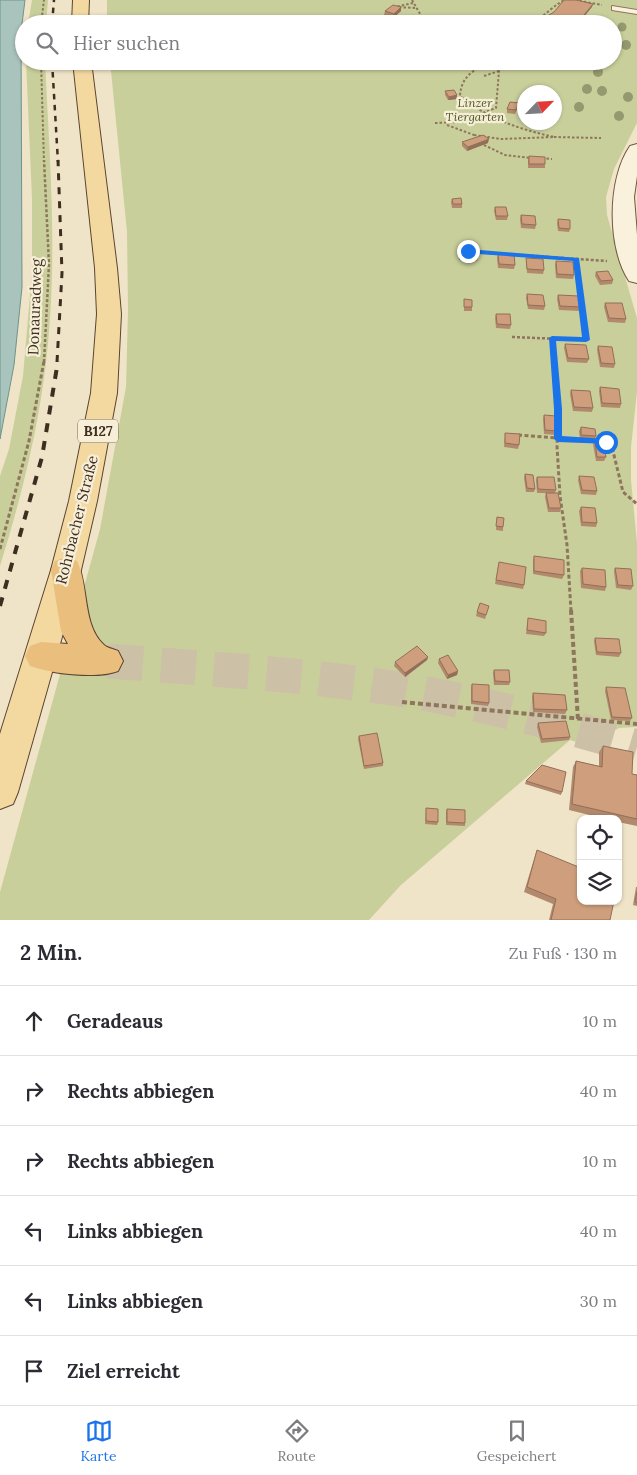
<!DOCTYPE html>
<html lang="de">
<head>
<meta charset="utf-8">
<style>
  body { margin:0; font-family:Lora,serif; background:#f7f7f7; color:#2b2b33 }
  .controls { position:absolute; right:15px; bottom:15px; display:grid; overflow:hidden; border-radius:10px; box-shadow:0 1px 4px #0004 }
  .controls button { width:45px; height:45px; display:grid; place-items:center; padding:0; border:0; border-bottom:1px solid #e1e1e2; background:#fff; color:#2b2b33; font:25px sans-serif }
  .compass { position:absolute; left:517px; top:85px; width:45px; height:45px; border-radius:50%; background:#fff; box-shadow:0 1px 4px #0004; rotate:65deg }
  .stop { position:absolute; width:15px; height:15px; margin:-11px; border:4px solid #1a73e8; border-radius:50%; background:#fff }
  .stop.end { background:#1a73e8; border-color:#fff; box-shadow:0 1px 5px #0008 }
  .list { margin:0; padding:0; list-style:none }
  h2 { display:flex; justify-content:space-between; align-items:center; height:65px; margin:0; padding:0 20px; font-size:21px }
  h2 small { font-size:16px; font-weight:400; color:#7c7c81 }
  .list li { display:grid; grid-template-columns:32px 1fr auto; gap:15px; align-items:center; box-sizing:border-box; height:70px; padding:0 20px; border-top:1px solid #e1e1e2 }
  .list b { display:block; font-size:19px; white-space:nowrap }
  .list em { font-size:16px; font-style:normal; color:#7c7c81 }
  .icon { flex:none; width:28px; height:28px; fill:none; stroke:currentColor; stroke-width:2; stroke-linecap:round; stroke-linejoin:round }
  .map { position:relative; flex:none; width:637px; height:920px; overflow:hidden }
  .search { position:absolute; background:#fff; box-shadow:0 1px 4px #0004; left:15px; right:15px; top:15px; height:55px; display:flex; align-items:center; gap:12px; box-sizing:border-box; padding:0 18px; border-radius:28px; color:#7c7c81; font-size:19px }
  .sheet { height:485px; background:#fff }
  nav { display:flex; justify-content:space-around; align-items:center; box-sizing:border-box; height:70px; border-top:1px solid #e1e1e2; background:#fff; font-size:14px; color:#7c7c81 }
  nav a { display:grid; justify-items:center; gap:2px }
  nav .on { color:#1a73e8 }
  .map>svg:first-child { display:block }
</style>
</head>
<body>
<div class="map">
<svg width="637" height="920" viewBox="0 0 637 920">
  <rect width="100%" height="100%" fill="#f0e4c8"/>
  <g fill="#c9cf9b" fill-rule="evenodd">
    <path d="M32,0h16l-2,24h-18z"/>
    <path d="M107,0h530v123l-23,46 -8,28 1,18 30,103v74l-6,55v33l6,63v184l-18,1 -33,17 -16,-5 -169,145 -32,35h-369v-28l100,-363 26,-142 2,-77 -1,-78 -17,-171h503v-37h-506zM524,92h30v30h-30z"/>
    <path d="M26,61h19c4,85 11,172 5,257 -5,85 -25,168 -50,248v-90l9,-27 14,-73 9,-104v-73z"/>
  </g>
  <path fill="#a9c4bc" stroke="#6f938a" d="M0,0h25l-4,32 1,255 -8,78 -14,74z"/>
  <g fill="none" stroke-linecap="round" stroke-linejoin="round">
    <path stroke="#ccc0a6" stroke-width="35" stroke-dasharray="35 18" stroke-linecap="butt" d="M108,661c103,8 207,14 309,31 75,14 147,33 220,55"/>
    <defs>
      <path id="service" d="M612,6l25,4v4l-25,-4z"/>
      <path id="secondary" d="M637,144v32l-3,21 3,38v48l-8,-2c-22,-33 -22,-102 1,-135z"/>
      <g id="primary">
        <path d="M73,0h16l-1,24h-16z"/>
        <path d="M73,61h18l26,207 4,46 -4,79 -20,108 -16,69 -63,222 -5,12 -13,5v-75l51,-164 18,-69 22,-108 6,-79 -2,-46z"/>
      </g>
      <path id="trunk" d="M66,557l11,4c12,25 5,64 27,84 3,3 10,4 14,6l5,10 -5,10c-20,8 -67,3 -88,-5l-5,-10 5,-10 11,-4 27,2 -7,-13 -10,-61 4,-9z"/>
    </defs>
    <use href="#service" stroke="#8d765c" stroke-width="2"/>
    <use href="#secondary" stroke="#6f573f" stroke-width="2"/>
    <use href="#primary" stroke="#5b4430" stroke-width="2"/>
    <use href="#trunk" stroke="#5b4430" stroke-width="2"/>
    <g stroke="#8d765c" stroke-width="2" stroke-dasharray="2.5 2" stroke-linecap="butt">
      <path d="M412,0l14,24"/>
      <path d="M575,0l27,5"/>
      <path d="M413,3l-18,4 22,1"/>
      <path d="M41,24l3,-24"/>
      <path d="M533,24c8,-6 25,-22 32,-24"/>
      <path d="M41,61l3,101"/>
      <path d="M484,76l15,-5"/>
      <path d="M435,123l24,-1 37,-14 3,-37 4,-9"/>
      <path d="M447,125l27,10"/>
      <path d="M474,135l27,4 53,-2c-35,-8 -66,-18 -94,-41 1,-24 22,-32 43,-34"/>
      <path d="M554,137l47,1"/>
      <path d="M484,145l21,10 26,3"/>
      <path d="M542,158l10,1"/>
    </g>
    <g stroke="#8d765c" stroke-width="2.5" stroke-dasharray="3 2" stroke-linecap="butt">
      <path d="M476,252l131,9"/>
      <path d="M512,337l74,3 -10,-81"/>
      <path d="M552,338l2,24"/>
      <path d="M44,362l5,-98 -5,-104"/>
    </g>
    <g stroke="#8d765c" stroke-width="3" stroke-dasharray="4 2.5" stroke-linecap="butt">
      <path d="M554,361l4,48 -1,37 3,50 7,49 4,66"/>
      <path d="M518,435l89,7 5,5 11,45 14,12"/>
      <path d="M0,549l29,-108 15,-80"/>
    </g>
    <g stroke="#8d765c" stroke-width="4" stroke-dasharray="5 3" stroke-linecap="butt">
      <path d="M571,610l7,110"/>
      <path d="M402,702l235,22"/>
    </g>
    <use href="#service" fill="#faf1dc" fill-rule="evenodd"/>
    <use href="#secondary" fill="#faf1dc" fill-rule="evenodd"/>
    <use href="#primary" fill="#f3d9a0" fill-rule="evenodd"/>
    <use href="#trunk" fill="#eabe7c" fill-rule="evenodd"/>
    <g stroke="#3d2e20" stroke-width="2.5" stroke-dasharray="5.5 5.5" stroke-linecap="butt">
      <path d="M52,24l2,-24"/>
      <path d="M52,61l6,101"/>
    </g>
    <path stroke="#3d2e20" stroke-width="3" stroke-dasharray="7 7" stroke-linecap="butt" d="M57,362l5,-89 -4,-113"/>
    <path stroke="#3d2e20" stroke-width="4" stroke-dasharray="9 9" stroke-linecap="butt" d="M0,606l42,-149 16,-96"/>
  </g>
  <g fill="#96986f">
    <circle cx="622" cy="27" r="4.5"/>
    <circle cx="626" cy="45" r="5"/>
    <circle cx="598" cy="72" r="5"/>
    <circle cx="587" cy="89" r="5"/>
    <circle cx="602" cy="91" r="5"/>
    <circle cx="628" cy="97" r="5"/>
    <circle cx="579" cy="107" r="5"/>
    <circle cx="619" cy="116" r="5"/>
  </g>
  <g fill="#b2896c">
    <path d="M401,7v4l-8,7 -9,-3 1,-4z"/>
    <path d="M445,91l12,4v4l-9,1 -3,-5z"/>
    <path d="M518,107l-3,7 -8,-1v-4z"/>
    <path d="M462,142l26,1 -21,8 -5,-5z"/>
    <path d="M529,156l16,8v4h-17v-8z"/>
    <path d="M452,199l10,5v4h-10l-1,-6z"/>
    <path d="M495,207l13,9 -1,4h-11l-2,-9z"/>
    <path d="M521,215l15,10 -1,4 -14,-1 -1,-9z"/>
    <path d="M558,219l12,10 -1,3 -11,-1 -1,-8z"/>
    <path d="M459,249l19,8 -1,4 -18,-1z"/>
    <path d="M498,254l17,11 -1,4 -16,-1 -1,-10z"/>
    <path d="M526,258l18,12 -1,4 -16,-1 -1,-11z"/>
    <path d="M556,261l18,14 -1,4 -17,-1 -1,-13z"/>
    <path d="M596,272l17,8 -1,4 -12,1 -5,-9z"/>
    <path d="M527,294l18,12 -1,4 -16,-1 -2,-11z"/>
    <path d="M558,295l23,12 -1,4 -21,-1 -2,-11z"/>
    <path d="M464,299l8,8v4h-8z"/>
    <path d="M605,303l21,16 -1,4 -17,-1 -4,-15z"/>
    <path d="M496,314l15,11 -1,4 -14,-1 -1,-10z"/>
    <path d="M565,344l24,15 -2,4 -20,-1 -3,-14z"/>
    <path d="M598,346l17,18 -1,4 -14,-1 -3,-17z"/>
    <path d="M600,387l21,17 -1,4 -19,-1 -2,-16z"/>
    <path d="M571,390l22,18 -1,4 -19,-1 -3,-17z"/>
    <path d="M544,415l13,16 -1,4 -12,-1 -1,-15z"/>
    <path d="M581,427l15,9 -1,4 11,17 -2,4h-8l-3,-17 1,-4 -14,-1 -1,-8z"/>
    <path d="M505,433l14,12 -1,4 -14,-2z"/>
    <path d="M525,474l10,15 -1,3h-8l-2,-14z"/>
    <path d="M579,476l18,15 -1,4 -15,-1 -3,-14z"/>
    <path d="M537,477l19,13 -1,3 6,15 -1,4h-12l-3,-15 1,-4h-9l-1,-13z"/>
    <path d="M581,507l16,16 -1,4 -15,-1 -2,-15z"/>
    <path d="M497,517l6,10v4l-7,-1z"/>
    <path d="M534,556l30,19 -2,4 -29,-5v-14z"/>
    <path d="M499,562l25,23 -1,4 -28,-5z"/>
    <path d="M582,568l24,19 -1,4 -24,-3 -1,-17z"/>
    <path d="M615,568l18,18 -2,4 -15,-2 -2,-17z"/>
    <path d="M489,606l-4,13 -9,-3 1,-4z"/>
    <path d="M528,618l18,15 -2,3 -18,-2z"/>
    <path d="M595,638l26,15 -2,4 -23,-2 -2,-14z"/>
    <path d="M428,657l-1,3 -22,17 -11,-11 1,-4z"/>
    <path d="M439,659l19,12 -1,4 -10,4 -9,-16z"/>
    <path d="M494,670l16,12 -1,3h-15l-1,-12z"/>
    <path d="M472,684l17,19 -1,3 -17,-2v-17z"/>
    <path d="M606,687l26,31 -2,3 -19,-1 -6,-29z"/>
    <path d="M533,693l34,17 -2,4 -32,-2 -1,-15z"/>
    <path d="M538,723l32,14 -1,3 -28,3 -4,-16z"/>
    <path d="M359,736l24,27v3l-19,3 -6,-30z"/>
    <path d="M603,746l29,28 5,1v51l-19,-4v-3h-12l-37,-9 4,-43 3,-6 23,5v-14z"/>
    <path d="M526,781l36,11 -1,3 -36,-11z"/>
    <path d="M426,808l12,14 -1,3 -12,-1z"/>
    <path d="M447,809l18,14v3l-19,-1v-13z"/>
    <path d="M537,850l73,70h-61l4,-16 -29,-12 11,-36z"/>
    <path d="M636,887h1v19l-4,-1z"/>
  </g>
  <g fill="#916f58">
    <path d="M593,4l-1,3 -13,16 -6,1z"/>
    <path d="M401,7v4l-8,7 1,-4z"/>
    <path d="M457,95v4l-9,1 1,-3z"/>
    <path d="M489,139l-1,4 -21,8 1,-4z"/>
    <path d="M428,657l-1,3 -22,17v-4z"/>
    <path d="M458,671l-1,4 -10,4 1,-4z"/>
  </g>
  <g fill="#cf9f7d" stroke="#916f58">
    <path d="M564,0h12l17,4 -13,16 -7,4h-33l-3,-2 17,-10z"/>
    <path d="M393,5l8,2 -7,7 -9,-3z"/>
    <path d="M454,90l3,5 -8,2 -4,-6z"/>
    <path d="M510,102l9,1 -3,7 -9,-1z"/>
    <path d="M483,135l6,4 -21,8 -6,-5z"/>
    <path d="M529,156l16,1v7h-16z"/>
    <path d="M461,198l1,6h-9l-1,-5z"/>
    <path d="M495,207h11l2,9h-12z"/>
    <path d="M521,215l14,1 1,9 -14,-1z"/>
    <path d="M558,219l12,1v9l-11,-1z"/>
    <path d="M459,249l19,1v7l-19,-1z"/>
    <path d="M498,254h16l1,11 -16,-1z"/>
    <path d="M526,258l17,1 1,11 -17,-1z"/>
    <path d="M556,261l17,1 1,13 -17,-1z"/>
    <path d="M608,271l5,9 -12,1 -5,-9z"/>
    <path d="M527,294l16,1 2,11 -17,-1z"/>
    <path d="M558,295l21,1 2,11 -21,-1z"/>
    <path d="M464,299l8,1v7h-8z"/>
    <path d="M605,303h17l4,16 -17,-1z"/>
    <path d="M496,314h14l1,11 -14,-1z"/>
    <path d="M565,344l21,1 3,14 -21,-1z"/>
    <path d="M598,346l14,1 3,17 -14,-1z"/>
    <path d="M600,387l19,2 2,15 -19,-1z"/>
    <path d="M571,390l19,1 3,17 -19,-1z"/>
    <path d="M544,415l12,1 1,15 -12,-1z"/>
    <path d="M581,427l14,2 1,7 -15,-1z"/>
    <path d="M505,433l15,1 -1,11 -14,-2z"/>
    <path d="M595,440h8l3,17h-9z"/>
    <path d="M525,474l8,1 2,14 -8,-1z"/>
    <path d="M579,476l15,1 3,14 -15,-1z"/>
    <path d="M537,477h17l2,13 -18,-1z"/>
    <path d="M546,493h12l3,15h-12z"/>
    <path d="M581,507l14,1 2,15 -15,-1z"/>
    <path d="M497,517l7,1 -1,9 -7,-1z"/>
    <path d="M534,556l30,4v15l-30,-4z"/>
    <path d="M499,562l27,5 -2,18 -28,-5z"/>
    <path d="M582,568l23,2 1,17 -23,-3z"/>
    <path d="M615,568l16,1 2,17 -15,-1z"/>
    <path d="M480,603l9,3 -3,9 -9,-3z"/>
    <path d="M528,618l18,3v12l-19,-3z"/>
    <path d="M595,638l24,1 2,14 -24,-1z"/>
    <path d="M417,646l11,11 -23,16 -10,-11z"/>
    <path d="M448,655l10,16 -10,4 -9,-16z"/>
    <path d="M494,670h15l1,12 -15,-1z"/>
    <path d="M472,684l17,1v18l-17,-2z"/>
    <path d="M606,687l19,1 7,30 -20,-1z"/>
    <path d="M533,693l32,2 2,15 -33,-1z"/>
    <path d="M566,721l4,16 -28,2 -4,-16z"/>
    <path d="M377,733l6,30 -19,3 -5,-30z"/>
    <path d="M603,746l30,6 -1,22 5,1v44l-65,-15 4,-43 26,6z"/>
    <path d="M542,765l24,7 -4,20 -36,-11z"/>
    <path d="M426,808l12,1v13l-12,-1z"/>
    <path d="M447,809l18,1v13l-18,-1z"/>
    <path d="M537,850l44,18v33h33l-4,19h-59l5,-21 -29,-12z"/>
    <path d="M637,892v11l-2,-1z"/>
  </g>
  <path fill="#1a73e8" d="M468,249l111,9 11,82 -4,2 -30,-1 6,68v27l44,3 4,3 -1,2 -51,-2 -4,-3v-30l-5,-71 3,-2 30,1 -9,-76 -108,-8z"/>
  <g text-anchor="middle" stroke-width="4.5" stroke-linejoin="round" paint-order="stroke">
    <g font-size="12" font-style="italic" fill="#4d5a26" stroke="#f7eed8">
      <text x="475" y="107">Linzer<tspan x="475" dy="14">Tiergarten</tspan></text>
    </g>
    <rect fill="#f7eed8" stroke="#756857" stroke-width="1" x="78" y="419.5" width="40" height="23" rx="4"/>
    <g font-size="14" font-weight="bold" fill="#3d2e20">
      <text x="98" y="436">B127</text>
    </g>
    <g font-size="15" fill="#3d2e20" stroke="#f7eed8">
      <text transform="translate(35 307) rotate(-88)" y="5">Donauradweg</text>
      <text transform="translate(77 520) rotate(-76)" y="5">Rohrbacher Straße</text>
    </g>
  </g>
</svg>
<div class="controls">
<button><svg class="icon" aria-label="locate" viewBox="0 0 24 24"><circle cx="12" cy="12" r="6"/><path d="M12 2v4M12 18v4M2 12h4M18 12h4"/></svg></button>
<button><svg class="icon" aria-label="layers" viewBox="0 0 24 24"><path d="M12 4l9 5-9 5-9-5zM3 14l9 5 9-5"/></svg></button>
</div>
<svg class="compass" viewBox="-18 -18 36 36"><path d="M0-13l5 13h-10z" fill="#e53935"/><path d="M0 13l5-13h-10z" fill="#7c7c81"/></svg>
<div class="stop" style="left:606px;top:442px"></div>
<div class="stop end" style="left:468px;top:251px"></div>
<div class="search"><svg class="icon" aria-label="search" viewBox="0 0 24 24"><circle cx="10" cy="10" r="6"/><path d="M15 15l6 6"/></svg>Hier suchen</div>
</div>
<section class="sheet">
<h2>2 Min.<small>Zu Fuß · 130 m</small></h2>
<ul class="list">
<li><svg class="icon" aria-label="ahead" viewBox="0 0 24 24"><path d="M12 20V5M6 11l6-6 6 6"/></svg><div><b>Geradeaus</b></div><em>10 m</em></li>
<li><svg class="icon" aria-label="right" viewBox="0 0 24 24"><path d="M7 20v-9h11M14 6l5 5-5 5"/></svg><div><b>Rechts abbiegen</b></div><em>40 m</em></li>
<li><svg class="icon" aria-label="right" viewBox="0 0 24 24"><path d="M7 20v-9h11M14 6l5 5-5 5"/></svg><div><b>Rechts abbiegen</b></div><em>10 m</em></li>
<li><svg class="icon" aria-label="left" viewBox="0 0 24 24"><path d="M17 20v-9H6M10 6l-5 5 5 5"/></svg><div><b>Links abbiegen</b></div><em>40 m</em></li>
<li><svg class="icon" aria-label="left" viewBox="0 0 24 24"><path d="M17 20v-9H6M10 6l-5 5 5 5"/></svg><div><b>Links abbiegen</b></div><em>30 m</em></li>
<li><svg class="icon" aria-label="arrive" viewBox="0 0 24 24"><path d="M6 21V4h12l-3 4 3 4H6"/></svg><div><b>Ziel erreicht</b></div></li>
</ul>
</section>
<nav>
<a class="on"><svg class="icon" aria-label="map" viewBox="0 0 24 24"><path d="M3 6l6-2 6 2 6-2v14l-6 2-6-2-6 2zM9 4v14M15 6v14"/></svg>Karte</a>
<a><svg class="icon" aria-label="directions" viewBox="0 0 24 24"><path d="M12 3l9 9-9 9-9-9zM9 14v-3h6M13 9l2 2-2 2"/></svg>Route</a>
<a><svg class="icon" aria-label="saved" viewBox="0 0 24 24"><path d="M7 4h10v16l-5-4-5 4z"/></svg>Gespeichert</a>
</nav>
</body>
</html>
